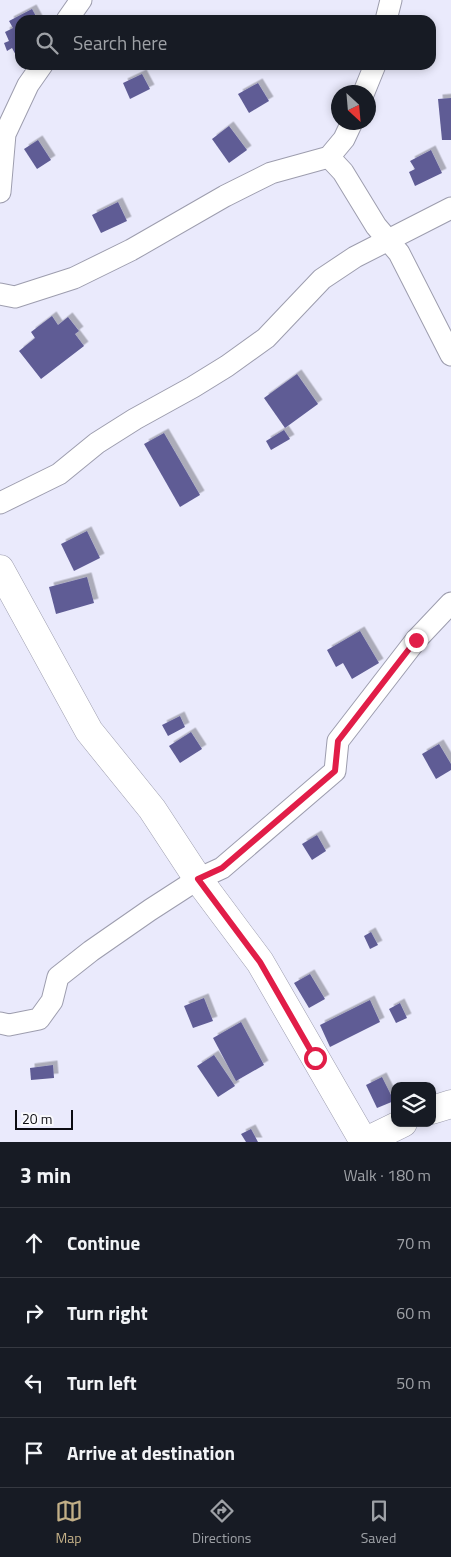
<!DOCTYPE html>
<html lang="en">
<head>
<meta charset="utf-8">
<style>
  body { margin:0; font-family:"Titillium Web",sans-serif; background:#242831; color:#f1f3f6 }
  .controls { position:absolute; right:15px; bottom:15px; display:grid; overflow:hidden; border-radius:10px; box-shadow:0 2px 8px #0003 }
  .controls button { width:45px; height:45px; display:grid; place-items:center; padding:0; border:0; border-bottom:1px solid #363941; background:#171b24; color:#f1f3f6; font:25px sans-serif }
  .compass { position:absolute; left:331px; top:85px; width:45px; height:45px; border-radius:50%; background:#171b24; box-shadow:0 2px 8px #0003; rotate:154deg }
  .scale { position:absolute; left:15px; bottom:12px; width:58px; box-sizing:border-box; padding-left:5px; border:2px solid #0c0c12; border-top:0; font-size:14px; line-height:18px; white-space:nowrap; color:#0c0c12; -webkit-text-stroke:4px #f9f9fd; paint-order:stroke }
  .stop { position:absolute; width:15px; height:15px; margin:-11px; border:4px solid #e11d48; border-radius:50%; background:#fff }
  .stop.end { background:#e11d48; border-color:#fff; box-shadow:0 1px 5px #0008 }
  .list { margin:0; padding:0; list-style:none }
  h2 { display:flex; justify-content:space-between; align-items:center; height:65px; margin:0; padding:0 20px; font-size:21px }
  h2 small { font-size:16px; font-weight:400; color:#9ea1a6 }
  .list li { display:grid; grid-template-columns:32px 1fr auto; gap:15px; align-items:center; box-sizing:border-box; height:70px; padding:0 20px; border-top:1px solid #363941 }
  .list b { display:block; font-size:19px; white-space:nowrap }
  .list em { font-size:16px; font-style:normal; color:#9ea1a6 }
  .icon { flex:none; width:28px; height:28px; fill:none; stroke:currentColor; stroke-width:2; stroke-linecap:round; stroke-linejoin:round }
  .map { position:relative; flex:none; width:451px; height:1142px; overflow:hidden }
  .search { position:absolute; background:#171b24; box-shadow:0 2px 8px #0003; left:15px; right:15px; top:15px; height:55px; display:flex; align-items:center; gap:12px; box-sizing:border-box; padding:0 18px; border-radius:15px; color:#9ea1a6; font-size:19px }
  .sheet { height:345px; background:#171b24 }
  nav { display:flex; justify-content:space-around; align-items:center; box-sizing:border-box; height:70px; border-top:1px solid #363941; background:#171b24; font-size:14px; color:#9ea1a6 }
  nav a { display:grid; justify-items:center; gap:2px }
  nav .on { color:#c2af87 }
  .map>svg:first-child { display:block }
</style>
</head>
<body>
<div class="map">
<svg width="451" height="1142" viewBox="0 0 451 1142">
  <defs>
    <filter id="shadow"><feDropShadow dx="4.5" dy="-4.5" stdDeviation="0" flood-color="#0004"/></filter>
  </defs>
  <rect width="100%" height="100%" fill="#eaeafc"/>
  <g fill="#5f5c95" filter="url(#shadow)">
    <path d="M32,9l6,11h-18l-1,41 -7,-13 -5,3 -3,-8 5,-2 -4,-9 8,-4 -4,-7z"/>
    <path d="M142,74l8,15 -20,10 -7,-16z"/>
    <path d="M258,83l11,18 -20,12 -11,-19z"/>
    <path d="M451,98v42h-9l-4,-41z"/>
    <path d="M229,126l18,24 -18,13 -17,-24z"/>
    <path d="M38,140l13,20 -14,9 -13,-20z"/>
    <path d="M431,150l11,23 -27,13 -6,-14 6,-3 -5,-8z"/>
    <path d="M118,202l9,19 -26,12 -9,-18z"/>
    <path d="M52,316l6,9 10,-8 11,14 -4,3 9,12 -43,33 -22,-28 16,-13 -4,-6z"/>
    <path d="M297,374l21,30 -33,24 -21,-30z"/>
    <path d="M284,430l6,9 -19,11 -5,-9z"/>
    <path d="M164,433l36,62 -20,12 -36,-63z"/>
    <path d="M87,531l13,27 -26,13 -13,-27z"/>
    <path d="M87,577l7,26 -38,11 -7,-27z"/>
    <path d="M360,631l19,32 -27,16 -9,-16 -7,4 -9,-17z"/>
    <path d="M180,716l5,11 -17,9 -6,-11z"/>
    <path d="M191,732l11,17 -22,14 -11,-17z"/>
    <path d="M439,744l12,20v6l-15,9 -14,-25z"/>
    <path d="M317,835l9,16 -14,9 -10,-16z"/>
    <path d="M371,932l7,13 -8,4 -6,-13z"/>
    <path d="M310,974l15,25 -16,9 -15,-25z"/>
    <path d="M204,998l9,23 -20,7 -9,-22z"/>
    <path d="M370,1000l10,22 -50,25 -10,-22z"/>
    <path d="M400,1003l7,15 -11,5 -7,-14z"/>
    <path d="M241,1022l23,43 -28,16 -23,-43z"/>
    <path d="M214,1055l21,31 -17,11 -21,-31z"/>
    <path d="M53,1065l1,13 -23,2 -1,-12z"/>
    <path d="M382,1077l12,24 -17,7 -11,-23z"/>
    <path d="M251,1129l7,13h-12l-5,-8z"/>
  </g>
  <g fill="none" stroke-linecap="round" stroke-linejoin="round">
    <defs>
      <g id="minor">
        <path d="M67,20l14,-20"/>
        <path d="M386,20l5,-20"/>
        <path d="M364,92l11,-27"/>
        <path d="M329,157l14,15 33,54 23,27 52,102"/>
        <path d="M0,192l5,-58 23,-49 14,-20"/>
        <path d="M0,294l15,3 59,-19 57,-28 94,-54 46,-23 58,-16 15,-18 8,-17"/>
        <path d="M0,503l59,-29 38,-31 38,-24 58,-32 34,-21 39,-28 56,-59 33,-22 96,-49"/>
        <path d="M0,1023l9,2 30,-6 13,-18 6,-24 33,-26 59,-41 48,-31 24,-11 113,-97 3,-30 78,-101 35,-37"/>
      </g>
      <g id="tertiary">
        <path d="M0,569l89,162 63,78 46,70 62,83 104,180"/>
        <path d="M432,1110l19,-6"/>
        <path d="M364,1142l39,-19"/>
      </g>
    </defs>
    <use href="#minor" stroke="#9d9dae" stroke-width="23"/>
    <use href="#tertiary" stroke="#9d9dae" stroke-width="29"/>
    <use href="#minor" stroke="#fff" stroke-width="21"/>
    <use href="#tertiary" stroke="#fff" stroke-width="28"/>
  </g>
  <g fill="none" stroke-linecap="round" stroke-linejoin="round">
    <path stroke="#e11d48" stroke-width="6" d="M315,1058l-55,-96 -62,-83 24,-11 113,-97 3,-30 78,-101"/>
  </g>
</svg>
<div class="controls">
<button><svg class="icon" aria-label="layers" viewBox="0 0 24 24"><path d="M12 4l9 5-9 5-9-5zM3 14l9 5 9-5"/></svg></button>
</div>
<svg class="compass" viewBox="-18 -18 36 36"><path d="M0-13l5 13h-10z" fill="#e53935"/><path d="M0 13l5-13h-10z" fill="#9ea1a6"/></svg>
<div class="scale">20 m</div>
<div class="stop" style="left:315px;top:1058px"></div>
<div class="stop end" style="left:416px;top:640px"></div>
<div class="search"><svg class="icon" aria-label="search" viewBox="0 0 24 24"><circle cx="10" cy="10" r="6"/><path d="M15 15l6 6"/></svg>Search here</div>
</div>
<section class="sheet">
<h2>3 min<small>Walk · 180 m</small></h2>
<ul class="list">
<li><svg class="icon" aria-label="ahead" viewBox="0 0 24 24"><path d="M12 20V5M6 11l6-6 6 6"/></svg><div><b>Continue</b></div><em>70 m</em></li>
<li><svg class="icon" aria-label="right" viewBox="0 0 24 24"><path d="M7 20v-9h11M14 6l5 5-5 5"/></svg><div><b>Turn right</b></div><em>60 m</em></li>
<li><svg class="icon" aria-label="left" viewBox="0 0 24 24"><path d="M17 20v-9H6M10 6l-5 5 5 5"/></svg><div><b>Turn left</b></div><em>50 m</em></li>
<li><svg class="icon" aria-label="arrive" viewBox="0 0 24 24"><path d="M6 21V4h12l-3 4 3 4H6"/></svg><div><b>Arrive at destination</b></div></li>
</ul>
</section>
<nav>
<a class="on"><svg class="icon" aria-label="map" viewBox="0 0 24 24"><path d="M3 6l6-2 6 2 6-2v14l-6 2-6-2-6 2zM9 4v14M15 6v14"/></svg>Map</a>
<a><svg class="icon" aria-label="directions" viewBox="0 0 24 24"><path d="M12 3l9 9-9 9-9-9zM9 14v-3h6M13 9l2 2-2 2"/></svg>Directions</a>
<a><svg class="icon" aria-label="saved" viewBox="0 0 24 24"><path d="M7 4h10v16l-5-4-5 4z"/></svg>Saved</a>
</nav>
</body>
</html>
